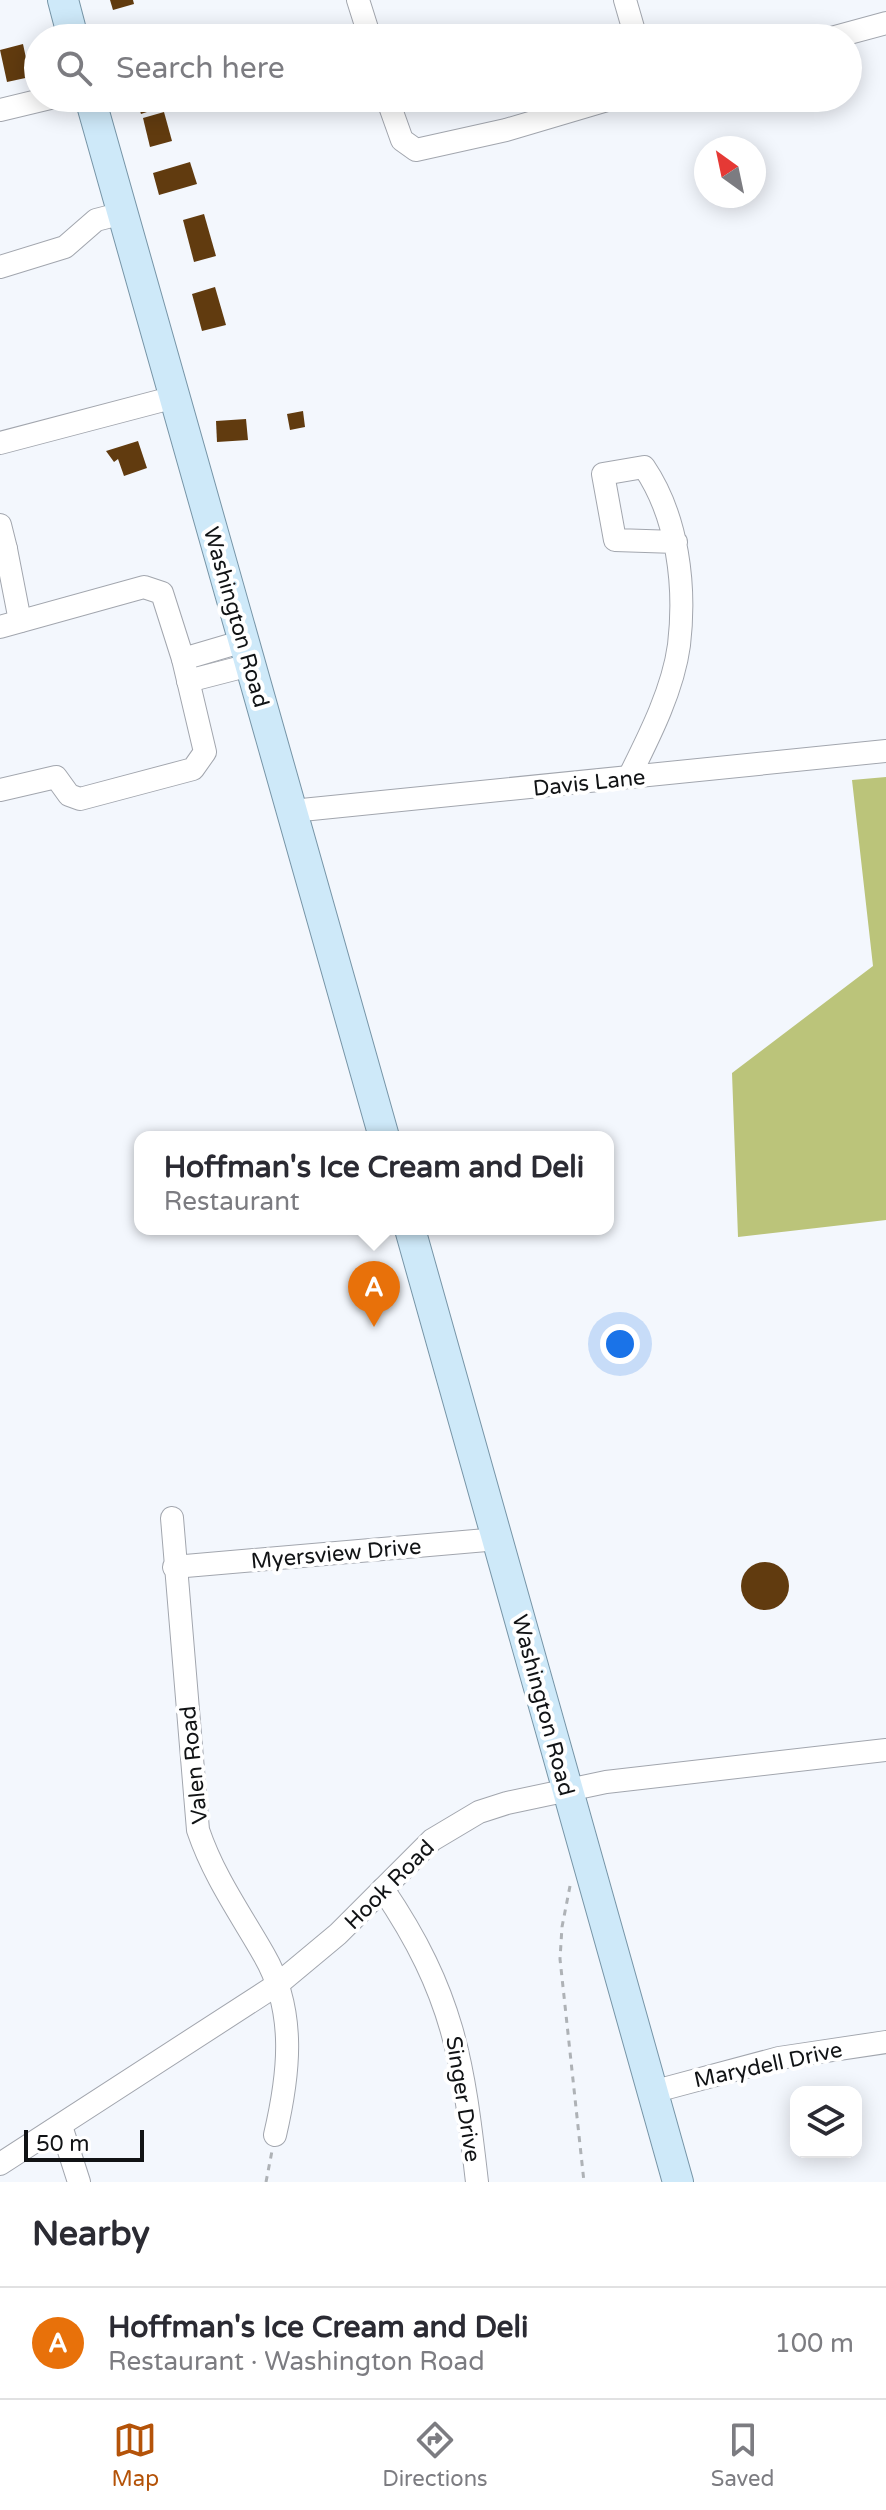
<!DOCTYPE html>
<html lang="en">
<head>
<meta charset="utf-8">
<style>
  body { margin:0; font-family:"Varela Round",sans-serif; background:#f7f7f7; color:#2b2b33 }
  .controls { position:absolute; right:24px; bottom:24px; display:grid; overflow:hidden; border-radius:16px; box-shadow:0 4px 20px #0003 }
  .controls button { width:72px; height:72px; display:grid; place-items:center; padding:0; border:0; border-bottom:2px solid #e1e1e2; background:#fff; color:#2b2b33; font:40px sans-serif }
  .compass { position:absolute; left:694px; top:136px; width:72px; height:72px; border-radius:50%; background:#fff; box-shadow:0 4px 20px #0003; rotate:327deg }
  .scale { position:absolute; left:24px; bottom:20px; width:120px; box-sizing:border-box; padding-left:8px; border:4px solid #111315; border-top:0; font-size:22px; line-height:28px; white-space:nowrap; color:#111315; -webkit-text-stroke:6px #fff; paint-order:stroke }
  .you { position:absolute; left:620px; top:1344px; width:28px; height:28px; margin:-20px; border:6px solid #fff; border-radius:50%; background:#1a73e8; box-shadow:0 0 0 12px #1a73e833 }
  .badge { display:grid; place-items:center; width:52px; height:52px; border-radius:50%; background:#b45309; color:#fff; font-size:26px; font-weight:700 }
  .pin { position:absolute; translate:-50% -66px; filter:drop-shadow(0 2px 4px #0008) }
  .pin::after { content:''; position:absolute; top:42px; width:28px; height:24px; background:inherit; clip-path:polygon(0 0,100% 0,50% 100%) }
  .popup { position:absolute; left:134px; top:1131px; width:480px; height:104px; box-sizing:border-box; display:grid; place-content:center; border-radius:16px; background:#fff; filter:drop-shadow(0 2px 6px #0005); font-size:26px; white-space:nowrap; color:#7c7c81 }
  .popup b { font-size:30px; color:#2b2b33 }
  .popup::after { content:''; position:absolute; left:50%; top:100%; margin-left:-16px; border:16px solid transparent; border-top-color:#fff }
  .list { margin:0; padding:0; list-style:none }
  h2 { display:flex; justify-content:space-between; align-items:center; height:104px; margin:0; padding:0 32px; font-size:34px }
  h2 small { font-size:26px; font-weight:400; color:#7c7c81 }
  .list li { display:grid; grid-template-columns:52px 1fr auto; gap:24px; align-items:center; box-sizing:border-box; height:112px; padding:0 32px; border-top:2px solid #e1e1e2 }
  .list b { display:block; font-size:30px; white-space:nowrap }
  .list p { margin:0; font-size:26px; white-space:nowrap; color:#7c7c81 }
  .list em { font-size:26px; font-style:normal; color:#7c7c81 }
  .icon { flex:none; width:44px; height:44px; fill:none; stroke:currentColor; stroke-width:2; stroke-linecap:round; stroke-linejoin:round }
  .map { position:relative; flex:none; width:886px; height:2182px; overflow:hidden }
  .search { position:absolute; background:#fff; box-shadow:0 4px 20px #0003; left:24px; right:24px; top:24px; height:88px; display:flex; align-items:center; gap:20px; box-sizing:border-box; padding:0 28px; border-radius:44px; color:#7c7c81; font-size:30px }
  .sheet { height:216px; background:#fff }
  nav { display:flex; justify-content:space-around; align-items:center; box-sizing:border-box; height:112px; border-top:2px solid #e1e1e2; background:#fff; font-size:22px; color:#7c7c81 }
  nav a { display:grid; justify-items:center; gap:4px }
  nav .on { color:#b45309 }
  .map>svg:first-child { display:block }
</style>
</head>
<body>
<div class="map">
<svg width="886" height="2182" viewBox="0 0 886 2182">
  <rect width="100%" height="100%" fill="#f3f7fd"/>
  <path fill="#bbc47a" d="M886,777v443l-148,17 -6,-164 141,-107 -21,-186z"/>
  <g fill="#613b0f">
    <path d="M110,0h23l1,4 -21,6z"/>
    <path d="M142,26l3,12h-24l-2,-7z"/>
    <path d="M23,44l7,33 -23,5 -7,-32z"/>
    <path d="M136,98h27l2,8 -24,8z"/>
    <path d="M164,112l8,29 -22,6 -7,-29z"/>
    <path d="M190,162l7,22 -38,11 -6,-22z"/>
    <path d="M204,214l12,42 -22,6 -11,-42z"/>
    <path d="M215,287l11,38 -24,6 -10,-37z"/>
    <path d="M303,411l2,16 -15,3 -3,-16z"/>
    <path d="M246,419l2,21 -31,2 -1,-21z"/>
    <path d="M138,441l9,27 -23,8 -6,-17 -4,3 -8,-11z"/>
    <circle cx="765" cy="1586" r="24"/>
  </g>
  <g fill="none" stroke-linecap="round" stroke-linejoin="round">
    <defs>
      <g id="minor">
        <path d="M358,0l12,38"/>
        <path d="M625,0l11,38"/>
        <path d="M831,38l55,-15"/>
        <path d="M387,98l15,42 14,10 90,-20 108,-32"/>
        <path d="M0,110l50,-12"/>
        <path d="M0,267l65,-20 31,-27 27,-7"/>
        <path d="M0,443l175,-46"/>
        <path d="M0,525l6,24 -6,2"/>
        <path d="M6,549l14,72"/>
        <path d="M0,627l144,-40 18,6 21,66 22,93 -12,17 -113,30 -11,-4 -13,-18 -56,13"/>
        <path d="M183,659l61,-18"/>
        <path d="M188,681l62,-16"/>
        <path d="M629,777c20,-40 44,-87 50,-132 7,-59 -1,-128 -35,-178l-41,7 12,66 61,2"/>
        <path d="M292,811l594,-60"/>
        <path d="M172,1518l26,312c16,47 42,83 66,125 33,57 25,120 11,180"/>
        <path d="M174,1567l324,-28"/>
        <path d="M383,1889c71,105 80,171 94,293"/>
        <path d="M652,2092l127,-34 107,-16"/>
        <path d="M61,2126l18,56"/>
        <path d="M0,2164l278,-180 60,-50 94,-94 47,-28 28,-9 99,-21 280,-32"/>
      </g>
      <g id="major">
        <path d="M63,0l10,38"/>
        <path d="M90,98l294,1039"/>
        <path d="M410,1229l268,953"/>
      </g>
    </defs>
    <use href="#minor" stroke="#a2a6ae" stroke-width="24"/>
    <use href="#major" stroke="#7795a7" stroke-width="32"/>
    <g stroke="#aeb2b6" stroke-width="3" stroke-dasharray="6 6" stroke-linecap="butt">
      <path d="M570,1886l-8,41 -2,32 24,223"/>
      <path d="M266,2182l6,-31"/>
    </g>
    <use href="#minor" stroke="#fff" stroke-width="22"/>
    <use href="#major" stroke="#cee9f9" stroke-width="30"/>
  </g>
  <g text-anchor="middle" stroke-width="8" stroke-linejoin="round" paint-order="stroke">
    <g font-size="22" fill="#111315" stroke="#fff">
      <text transform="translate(237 617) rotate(74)" y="8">Washington Road</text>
      <text transform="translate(589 782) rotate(-6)" y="8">Davis Lane</text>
      <text transform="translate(336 1553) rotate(-5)" y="8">Myersview Drive</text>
      <text transform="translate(544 1705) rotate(75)" y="8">Washington Road</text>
      <text transform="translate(193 1765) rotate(-96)" y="8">Valen Road</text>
      <text transform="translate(389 1884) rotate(-45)" y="8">Hook Road</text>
      <text transform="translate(768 2064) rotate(-12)" y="8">Marydell Drive</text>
      <text transform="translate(464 2099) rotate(81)" y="8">Singer Drive</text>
    </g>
  </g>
</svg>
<div class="controls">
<button><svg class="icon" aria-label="layers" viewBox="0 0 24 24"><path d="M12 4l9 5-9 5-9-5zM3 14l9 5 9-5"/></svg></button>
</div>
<svg class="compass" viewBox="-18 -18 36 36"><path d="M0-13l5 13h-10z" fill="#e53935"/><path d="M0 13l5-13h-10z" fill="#7c7c81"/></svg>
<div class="scale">50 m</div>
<div class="you"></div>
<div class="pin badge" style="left:374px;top:1327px;background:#e8710a">A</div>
<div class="popup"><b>Hoffman's Ice Cream and Deli</b>Restaurant</div>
<div class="search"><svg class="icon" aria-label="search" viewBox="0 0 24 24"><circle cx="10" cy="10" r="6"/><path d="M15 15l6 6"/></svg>Search here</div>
</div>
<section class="sheet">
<h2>Nearby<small></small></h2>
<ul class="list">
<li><span class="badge" style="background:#e8710a">A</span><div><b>Hoffman's Ice Cream and Deli</b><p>Restaurant · Washington Road</p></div><em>100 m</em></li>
</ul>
</section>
<nav>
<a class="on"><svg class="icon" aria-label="map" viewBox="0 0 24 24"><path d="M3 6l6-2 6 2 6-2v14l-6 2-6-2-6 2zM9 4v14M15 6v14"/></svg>Map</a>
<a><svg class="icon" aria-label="directions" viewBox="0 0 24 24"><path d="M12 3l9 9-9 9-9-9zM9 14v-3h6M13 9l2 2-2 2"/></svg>Directions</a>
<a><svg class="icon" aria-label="saved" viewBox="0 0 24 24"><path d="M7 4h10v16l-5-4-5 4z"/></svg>Saved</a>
</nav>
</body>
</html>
